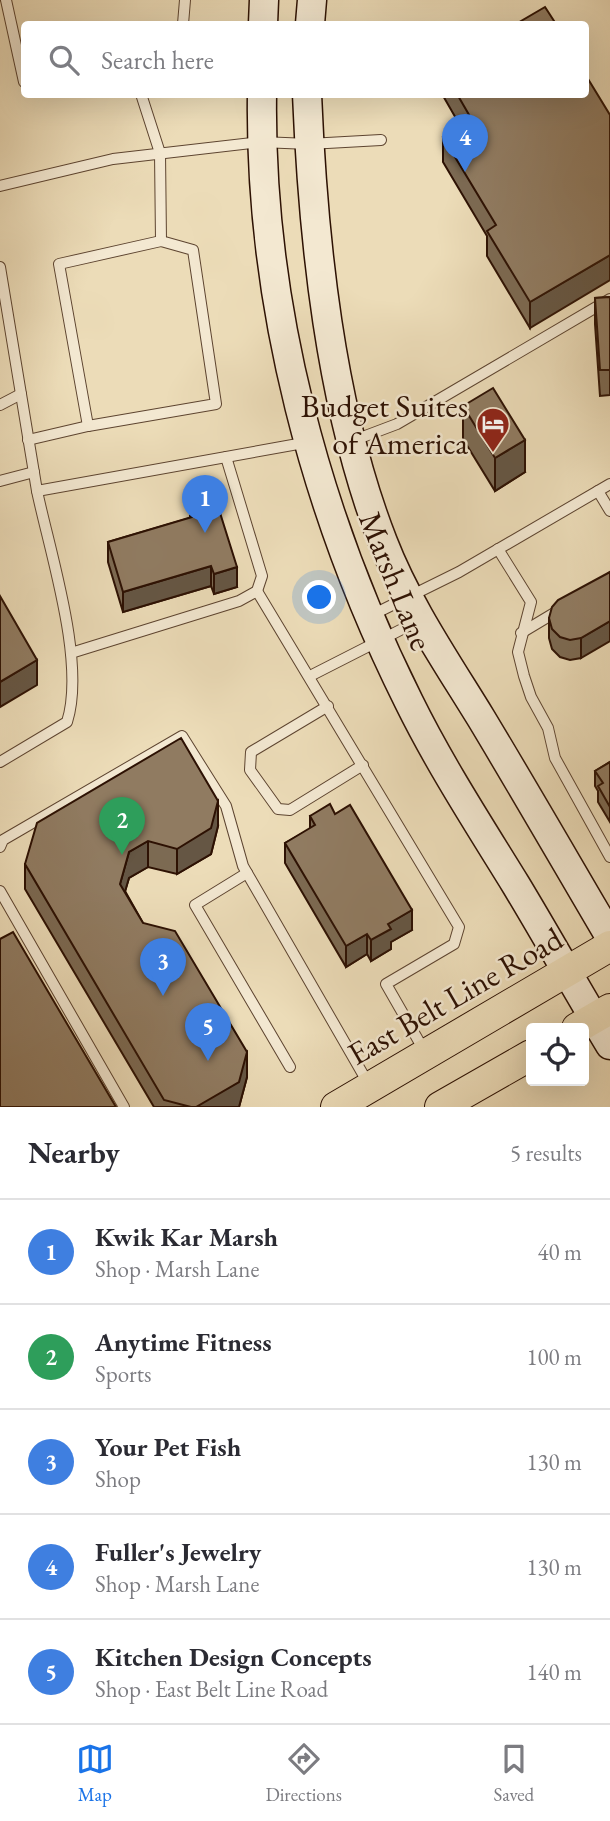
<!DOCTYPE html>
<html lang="en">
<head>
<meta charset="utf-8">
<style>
  body { margin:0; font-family:"EB Garamond",serif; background:#f2f2f3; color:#2b2b33 }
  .controls { position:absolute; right:21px; bottom:21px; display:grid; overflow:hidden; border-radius:7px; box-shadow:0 7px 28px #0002 }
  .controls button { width:63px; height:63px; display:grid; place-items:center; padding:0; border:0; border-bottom:2px solid #e1e1e2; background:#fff; color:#2b2b33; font:35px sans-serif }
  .you { position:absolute; left:320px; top:598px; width:24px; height:24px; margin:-18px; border:5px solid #fff; border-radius:50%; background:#1a73e8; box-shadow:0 0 0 10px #1a73e833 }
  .badge { display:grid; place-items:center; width:46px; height:46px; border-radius:50%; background:#1a73e8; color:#fff; font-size:23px; font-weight:700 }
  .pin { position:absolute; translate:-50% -58px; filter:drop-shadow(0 2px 4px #0008) }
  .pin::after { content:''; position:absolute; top:37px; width:24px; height:21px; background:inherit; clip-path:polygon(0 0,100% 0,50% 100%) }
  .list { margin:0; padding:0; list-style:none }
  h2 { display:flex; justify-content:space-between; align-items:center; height:91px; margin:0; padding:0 28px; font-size:30px }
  h2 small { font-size:23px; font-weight:400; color:#7c7c81 }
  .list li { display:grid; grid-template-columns:46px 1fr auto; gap:21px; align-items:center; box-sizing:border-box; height:105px; padding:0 28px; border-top:2px solid #e1e1e2 }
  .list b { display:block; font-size:26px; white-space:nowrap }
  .list p { margin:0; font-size:23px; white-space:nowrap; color:#7c7c81 }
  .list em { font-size:23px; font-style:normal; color:#7c7c81 }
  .icon { flex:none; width:38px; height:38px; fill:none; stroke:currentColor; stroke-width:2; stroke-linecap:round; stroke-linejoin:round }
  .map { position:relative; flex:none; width:610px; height:1107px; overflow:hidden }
  .search { position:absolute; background:#fff; box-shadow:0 7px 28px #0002; left:21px; right:21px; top:21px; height:77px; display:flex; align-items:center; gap:18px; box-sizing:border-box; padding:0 24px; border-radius:7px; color:#7c7c81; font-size:26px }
  .sheet { height:616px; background:#fff }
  nav { display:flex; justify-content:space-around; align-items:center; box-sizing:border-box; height:98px; border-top:2px solid #e1e1e2; background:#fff; font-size:19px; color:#7c7c81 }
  nav a { display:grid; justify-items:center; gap:4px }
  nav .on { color:#1a73e8 }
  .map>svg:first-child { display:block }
</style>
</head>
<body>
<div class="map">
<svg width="610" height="1107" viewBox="0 0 610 1107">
  <rect width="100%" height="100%" fill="#ecdcb8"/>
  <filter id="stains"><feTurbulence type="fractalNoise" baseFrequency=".00286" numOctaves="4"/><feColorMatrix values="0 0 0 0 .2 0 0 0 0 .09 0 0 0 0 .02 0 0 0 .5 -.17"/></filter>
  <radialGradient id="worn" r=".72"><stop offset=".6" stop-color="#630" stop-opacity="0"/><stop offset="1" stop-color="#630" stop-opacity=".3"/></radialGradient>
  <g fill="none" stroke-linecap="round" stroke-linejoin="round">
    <defs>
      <g id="service">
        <path d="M6,0l18,82"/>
        <path d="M183,24l2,-24"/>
        <path d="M0,186l113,-27 148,-17 48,2 72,-4"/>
        <path d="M0,267l37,224 272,-49"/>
        <path d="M0,405l21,-11"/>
        <path d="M88,426l-29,-162 102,-23"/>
        <path d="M28,440l60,-14 128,-22 -23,-154 -32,-9 -1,-88 -19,-59"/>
        <path d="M352,441l45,-17 213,-125"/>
        <path d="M0,481l34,-9"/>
        <path d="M598,491l12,20"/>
        <path d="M498,549l33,53 -13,50 6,24 7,21 17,31 7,30 55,99"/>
        <path d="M257,591l202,336 -5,17 -68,40 39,68"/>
        <path d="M372,615l87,-43 151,-88"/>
        <path d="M521,633l40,-24"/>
        <path d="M71,653l168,-52 18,-10 5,-15 -36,-119"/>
        <path d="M310,676l108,-55"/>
        <path d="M328,706l-77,46 -1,18 28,39 12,1 73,-45"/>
        <path d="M0,762l67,-40c19,-59 -17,-169 -30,-231"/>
        <path d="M0,847l3,-7 179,-104 44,70 17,60 125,217"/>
        <path d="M247,873l-52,32 95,162"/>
        <path d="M0,891l124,216"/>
      </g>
      <g id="secondary">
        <path d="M263,24l1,-24"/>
        <path d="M310,24l2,-24"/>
        <path d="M262,94c-3,210 54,422 147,608 31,63 70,123 107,183 32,53 62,107 94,160"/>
        <path d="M307,94c6,145 23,313 76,448 24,62 63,119 98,176 44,73 86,146 129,219"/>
      </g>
      <g id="primary">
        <path d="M577,1028l33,-19"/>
        <path d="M336,1107l274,-161"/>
        <path d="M440,1107l91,-52"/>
      </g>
    </defs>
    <use href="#service" stroke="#5d4430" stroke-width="12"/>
    <use href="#secondary" stroke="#2d1103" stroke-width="31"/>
    <use href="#primary" stroke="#2d1103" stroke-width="32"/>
    <use href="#service" stroke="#f3e8d1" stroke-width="10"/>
    <use href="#secondary" stroke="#f3e8d1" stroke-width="28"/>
    <use href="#primary" stroke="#ecdcb8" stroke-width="30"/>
  </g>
  <g fill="#7c6a53" stroke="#2d1103" stroke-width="2">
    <path d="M442,94h143l-55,234 -43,-72v-20l-44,-74v-25l18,-10z"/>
    <path d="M610,297v98l-10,1 -5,-72v-26z"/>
    <path d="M463,406l62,66 -30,19 -32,-52z"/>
    <path d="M190,507l47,80 -23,7 -3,-8 -88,26 -15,-50v-20l82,-24z"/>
    <path d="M610,572l-29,86 -11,2 -10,-3 -8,-8 -3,-11v-20z"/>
    <path d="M610,762v60l-12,-20v-11l-3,-5v-15z"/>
    <path d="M335,814l77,116 -21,12v7l-20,12 -4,-7 -21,13 -61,-104v-20l25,-14v-13z"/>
    <path d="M218,826l-7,28 -34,20 -29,-7 -19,11 -4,13 18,32 104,154 -8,30h-85l-129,-218v-25z"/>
  </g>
  <g fill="#655644" stroke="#2d1103" stroke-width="2">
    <path d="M610,255v25l-80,48v-26z"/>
    <path d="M525,440v32l-30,19v-33z"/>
    <path d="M211,566v20l-88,26v-20z"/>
    <path d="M237,567v20l-23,7v-20z"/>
    <path d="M610,621v20l-29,17v-20z"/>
    <path d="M37,660v25l-37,22v-25z"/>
    <path d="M218,801v25l-7,28 -34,20v-25z"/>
    <path d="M148,841v26l-19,11 -9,31v-25l9,-32z"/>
    <path d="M412,910v20l-21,12v7l-20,12v-21l17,-16z"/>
    <path d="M367,934v20l-21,13v-21z"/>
    <path d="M247,1052v25l-8,30h-43z"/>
  </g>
  <g fill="#907b61" stroke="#2d1103" stroke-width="2">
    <path d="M545,7l11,17h-40z"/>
    <path d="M585,74l25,41v140l-80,47 -43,-71 9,-6 -53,-88 29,-17 -15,-26h128z"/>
    <path d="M610,297v73h-10l-5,-72z"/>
    <path d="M493,388l32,52 -30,18 -32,-52z"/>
    <path d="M216,500l21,67 -23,7 -3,-8 -88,26 -15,-50 84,-25 -2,-10z"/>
    <path d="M610,572v49l-29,17 -11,2 -10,-3 -8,-8 -3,-11 3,-11 6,-7z"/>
    <path d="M0,596l37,64 -37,22z"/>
    <path d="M181,738l37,63 -7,27 -34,21 -29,-8 -19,11 -9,32 23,39 32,8 72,121 -8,30 -43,25h-5l-27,-7 -139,-236 12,-41z"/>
    <path d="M610,762v45l-12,-21 5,-3 -8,-12z"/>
    <path d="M330,804l5,10 15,-9 62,105 -24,14 3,5 -20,11 -4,-6 -21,12 -61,-103 30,-18 -5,-9z"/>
    <path d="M13,932l103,175h-116v-168z"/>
  </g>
  <defs>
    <symbol id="hotel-pin" viewBox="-11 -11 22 30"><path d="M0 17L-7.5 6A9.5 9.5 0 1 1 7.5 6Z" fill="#8f2418" stroke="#f3e8d1"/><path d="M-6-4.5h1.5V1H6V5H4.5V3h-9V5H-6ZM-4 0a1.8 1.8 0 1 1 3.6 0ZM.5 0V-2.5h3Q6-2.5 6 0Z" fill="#fff"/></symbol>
  </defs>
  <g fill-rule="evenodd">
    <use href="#hotel-pin" x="474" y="405" width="38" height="52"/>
  </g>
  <g text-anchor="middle" stroke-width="5" stroke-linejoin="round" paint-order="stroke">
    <g font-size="32" fill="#2d1103" stroke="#f3e8d1" text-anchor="end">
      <text x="468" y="417">Budget Suites<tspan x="468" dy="37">of America</tspan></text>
    </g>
    <g font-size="32" fill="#2d1103" stroke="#f3e8d1">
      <text transform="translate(396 581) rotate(68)" y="11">Marsh Lane</text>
      <text transform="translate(455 996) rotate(-30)" y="11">East Belt Line Road</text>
    </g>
  </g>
  <rect width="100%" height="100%" filter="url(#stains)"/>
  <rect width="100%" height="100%" fill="url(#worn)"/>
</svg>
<div class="controls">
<button><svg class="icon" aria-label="locate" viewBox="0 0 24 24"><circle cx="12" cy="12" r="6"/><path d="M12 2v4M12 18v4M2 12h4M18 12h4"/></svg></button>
</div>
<div class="you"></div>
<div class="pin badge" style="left:205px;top:533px;background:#3f7fe0">1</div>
<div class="pin badge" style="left:122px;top:855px;background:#2e9e5b">2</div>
<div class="pin badge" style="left:163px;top:996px;background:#3f7fe0">3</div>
<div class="pin badge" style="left:465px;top:172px;background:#3f7fe0">4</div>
<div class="pin badge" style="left:208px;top:1061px;background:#3f7fe0">5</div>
<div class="search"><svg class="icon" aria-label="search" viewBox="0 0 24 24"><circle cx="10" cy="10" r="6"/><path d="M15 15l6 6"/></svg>Search here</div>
</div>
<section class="sheet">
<h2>Nearby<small>5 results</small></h2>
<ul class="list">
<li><span class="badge" style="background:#3f7fe0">1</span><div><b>Kwik Kar Marsh</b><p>Shop · Marsh Lane</p></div><em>40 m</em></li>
<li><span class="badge" style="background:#2e9e5b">2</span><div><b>Anytime Fitness</b><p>Sports</p></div><em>100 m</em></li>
<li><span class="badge" style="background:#3f7fe0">3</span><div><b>Your Pet Fish</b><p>Shop</p></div><em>130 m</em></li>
<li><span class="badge" style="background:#3f7fe0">4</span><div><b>Fuller's Jewelry</b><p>Shop · Marsh Lane</p></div><em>130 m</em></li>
<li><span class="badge" style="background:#3f7fe0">5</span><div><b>Kitchen Design Concepts</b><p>Shop · East Belt Line Road</p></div><em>140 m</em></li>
</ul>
</section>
<nav>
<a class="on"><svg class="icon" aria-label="map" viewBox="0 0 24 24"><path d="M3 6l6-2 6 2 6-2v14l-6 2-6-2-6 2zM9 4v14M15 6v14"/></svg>Map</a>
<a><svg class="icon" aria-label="directions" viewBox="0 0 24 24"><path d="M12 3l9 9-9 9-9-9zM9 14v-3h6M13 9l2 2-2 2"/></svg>Directions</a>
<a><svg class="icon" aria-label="saved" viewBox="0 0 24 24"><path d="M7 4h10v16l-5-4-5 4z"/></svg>Saved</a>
</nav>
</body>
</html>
